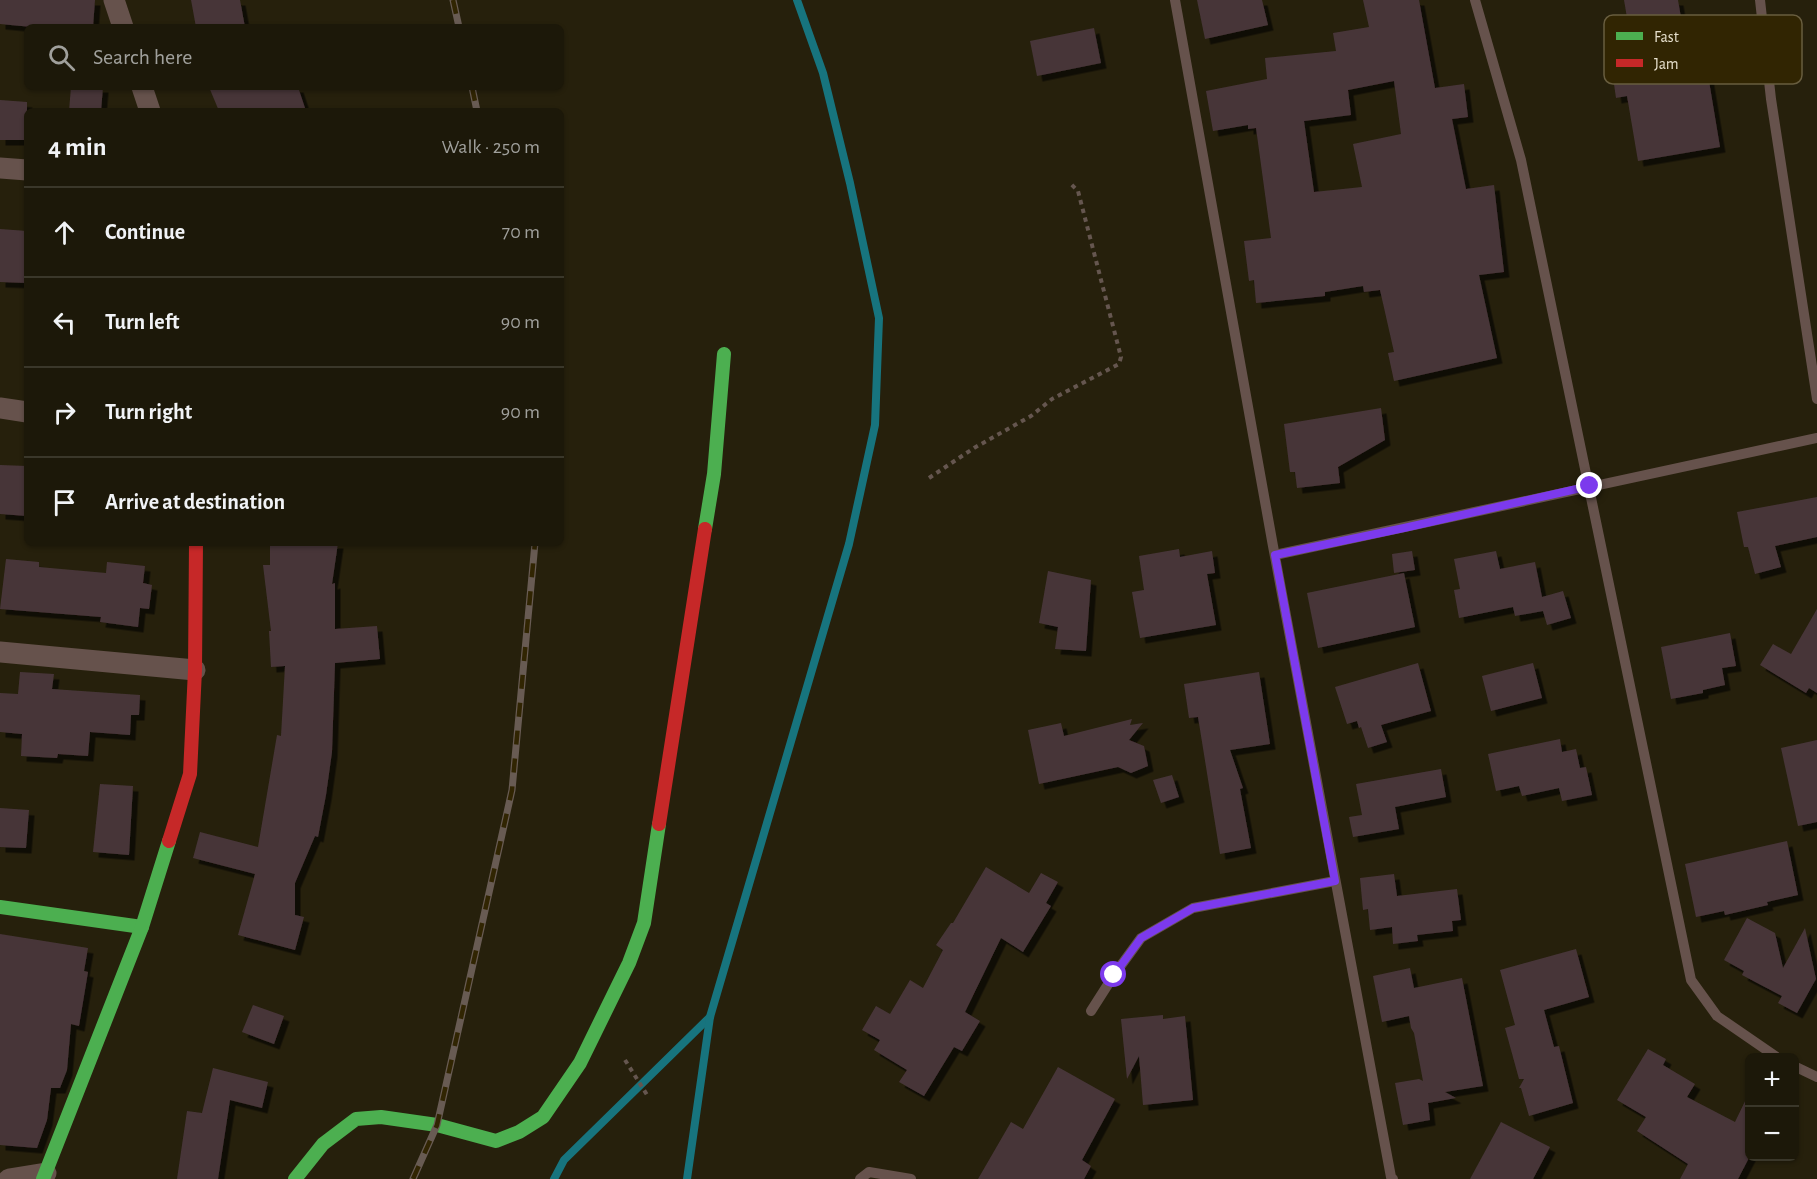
<!DOCTYPE html>
<html lang="en">
<head>
<meta charset="utf-8">
<style>
  body { margin:0; font-family:"Alegreya Sans",sans-serif; background:#292517; color:#f1f3f6 }
  .controls { position:absolute; right:18px; bottom:18px; display:grid; overflow:hidden; border-radius:9px; box-shadow:0 2px 4px #0004 }
  .controls button { width:54px; height:54px; display:grid; place-items:center; padding:0; border:0; border-bottom:2px solid #3a372a; background:#1c1809; color:#f1f3f6; font:30px sans-serif }
  .stop { position:absolute; width:18px; height:18px; margin:-14px; border:4px solid #7c3aed; border-radius:50%; background:#fff }
  .stop.end { background:#7c3aed; border-color:#fff; box-shadow:0 2px 6px #0008 }
  .list { margin:0; padding:0; list-style:none }
  h2 { display:flex; justify-content:space-between; align-items:center; height:78px; margin:0; padding:0 24px; font-size:26px }
  h2 small { font-size:20px; font-weight:400; color:#a0a09c }
  .list li { display:grid; grid-template-columns:39px 1fr auto; gap:18px; align-items:center; box-sizing:border-box; height:90px; padding:0 24px; border-top:2px solid #3a372a }
  .list b { display:block; font-size:22px; white-space:nowrap }
  .list em { font-size:20px; font-style:normal; color:#a0a09c }
  .icon { flex:none; width:33px; height:33px; fill:none; stroke:currentColor; stroke-width:2; stroke-linecap:round; stroke-linejoin:round }
  .map { position:relative; flex:none; width:1817px; height:1179px; overflow:hidden }
  .search { position:absolute; background:#1c1809; box-shadow:0 2px 4px #0004; left:24px; top:24px; width:540px; height:66px; display:flex; align-items:center; gap:15px; box-sizing:border-box; padding:0 21px; border-radius:9px; color:#a0a09c; font-size:22px }
  .panel { position:absolute; background:#1c1809; box-shadow:0 2px 4px #0004; left:24px; top:108px; width:540px; height:438px; border-radius:9px }
  .map>svg:first-child { display:block }
</style>
</head>
<body>
<div class="map">
<svg width="1817" height="1179" viewBox="0 0 1817 1179">
  <defs>
    <filter id="shadow"><feDropShadow dx="5.5" dy="5.5" stdDeviation="0" flood-color="#0009"/></filter>
  </defs>
  <rect width="100%" height="100%" fill="#26200c"/>
  <g fill="none" stroke-linecap="round" stroke-linejoin="round">
    <g stroke="#17747e" stroke-width="8">
      <path d="M554,1179l10,-19 146,-143"/>
      <path d="M687,1179l23,-162 139,-473 26,-119 4,-107 -29,-135 -27,-110 -26,-73"/>
    </g>
  </g>
  <g fill="#473539" fill-rule="evenodd" filter="url(#shadow)">
    <path d="M0,0h95l-2,27h-61l-32,-3z"/>
    <path d="M191,0h49l5,27h-49z"/>
    <path d="M1197,0h65l6,25 -63,14z"/>
    <path d="M1363,0h56l16,88 29,-4 4,33 -16,2 14,70 28,-4 10,87 -25,3 18,83 -103,23 -6,-28 6,-1 -14,-62 -16,2 -1,-6 -38,6v4l-69,7 -2,-23 -5,1 -5,-40 27,-3 -15,-110 -8,1v-4l-35,6 -7,-40 61,-12 -2,-21 71,-7 -3,-18 36,-6zM1394,81l7,53 -48,10 9,43 -48,5 -10,-71 47,-6 -3,-25z"/>
    <path d="M1624,0h54l9,53 17,-2 16,96 -82,14 -11,-65 -11,2 -5,-35 23,-4z"/>
    <path d="M1094,28l7,35 -64,13 -7,-35z"/>
    <path d="M71,87h32l-2,24h-32z"/>
    <path d="M209,87h89l8,24h-87z"/>
    <path d="M0,100l27,2v38h-27z"/>
    <path d="M0,229l27,2v52l-27,-1z"/>
    <path d="M1381,408l4,32 -47,27 2,16 -43,5 -2,-16h-5l-6,-48z"/>
    <path d="M0,465l27,1v50l-27,-2z"/>
    <path d="M1817,497v40l-42,9 6,21 -26,7 -7,-27h-4l-7,-35z"/>
    <path d="M270,543h68l-6,41 3,-1v46l42,-3 3,33 -45,4 -3,89 -6,43 -8,42 -3,-1 -20,47v32l9,2 -9,33 -57,-15 17,-61 -62,-16 7,-26 58,15 19,-112 4,1 4,-70 -14,1 -2,-36h2l-8,-66h7z"/>
    <path d="M1179,549l1,8 32,-6 3,22 -8,1 9,51 -76,13 -8,-46 12,-2 -5,-34z"/>
    <path d="M1412,551l3,19 -21,3 -2,-19z"/>
    <path d="M1496,551l4,18 35,-7 7,35 21,-6 8,27 -24,7 -4,-14 -28,5 -2,-9 -54,11 -5,-28 6,-1 -6,-30z"/>
    <path d="M6,559l33,3v5l67,6 1,-11 38,4 -2,17 9,2 -3,24 -9,-1 -2,19 -38,-5 1,-5 -101,-8z"/>
    <path d="M1048,571l43,9 -5,71 -31,-2 3,-22 -19,-4z"/>
    <path d="M1404,573l11,54 -97,21 -11,-55z"/>
    <path d="M1817,609v84l-8,-5 -3,5 -46,-28 13,-21 18,10z"/>
    <path d="M1730,633l6,33 -14,2 3,17 -22,5v3l-32,6 -10,-52z"/>
    <path d="M1418,663l13,48 -50,14 6,17 -19,6 -7,-21 -2,1 -2,-7 -10,3 -12,-37z"/>
    <path d="M1533,663l9,35 -51,13 -9,-35z"/>
    <path d="M20,672l34,2 -2,15 88,6 -1,20h-8l-1,20 -40,-3 -2,24 -30,-2 -1,4 -36,-2 1,-22 -22,-2v-39l18,1z"/>
    <path d="M1259,672l11,72 -40,6 13,38 -3,1 11,59 -31,6 -22,-137 -9,1 -5,-34z"/>
    <path d="M1132,719l-2,6 13,-2 -14,17 15,6 4,20 -17,7 -13,-6 -79,17 -11,-54 33,-7 3,13z"/>
    <path d="M1560,739l2,13 14,-3 4,19 6,-1 6,28 -30,6 -3,-13 -37,8 -3,-10 -23,5 -8,-37z"/>
    <path d="M1817,740v82l-19,4 -17,-78z"/>
    <path d="M1441,769l5,28 -51,10 4,22 -46,8 -4,-20 13,-2 -6,-31z"/>
    <path d="M1172,775l7,22 -18,6 -8,-23z"/>
    <path d="M100,784l33,2 -4,69 -36,-3z"/>
    <path d="M0,808l29,2 -3,38 -26,-1z"/>
    <path d="M1787,841l11,54 -31,7 1,3 -43,10 -1,-4 -28,6 -11,-53z"/>
    <path d="M986,867l43,26 12,-20 17,9 -12,21 5,3 -28,46 -22,-14 -36,74 15,9 -18,30 -8,-4 -30,49 -25,-14 8,-12 -33,-20 6,-10 -18,-10 14,-24 14,8 20,-34 13,8 20,-38 -7,-5 15,-22h2z"/>
    <path d="M1394,874l3,22 60,-7 4,31 -9,1 1,10 -36,4 1,6 -25,3 -1,-17 -22,3 -2,-21 -5,1 -3,-32z"/>
    <path d="M1747,918l28,15 8,35 22,-40 11,51 -19,34 -19,-10 4,-7 -40,-21 2,-4 -20,-11z"/>
    <path d="M0,934l88,14 -4,23 4,1 -9,54 -8,-2 -4,46 -7,18h-9l-4,32 -10,28 -37,-3z"/>
    <path d="M1576,949l13,48 -45,13 10,37 5,-1 14,57 -44,13 -8,-28h-2l5,-9h-5l-14,-51 10,-3 -15,-55z"/>
    <path d="M1410,968l4,20 48,-10 21,108 -38,6 11,6 -28,5 2,17 -27,5 -8,-42 24,-4 4,2 -9,-48 -3,-5 -2,-12 -27,6 -9,-46z"/>
    <path d="M253,1005l31,11 -10,28 -32,-12z"/>
    <path d="M1163,1015v4l22,-3 8,84 -50,5 -4,-49 -12,23 -6,-60z"/>
    <path d="M1648,1049l18,10 -3,6 32,19 -8,13 48,25 14,-29 1,63 -12,23h-58l8,-15 -51,-33 9,-14 -29,-17z"/>
    <path d="M1058,1067l57,32 -33,61 9,6 -7,13h-106l33,-57 12,7z"/>
    <path d="M213,1068l55,14 -6,26 -32,-8 -12,79h-41l10,-68 15,2z"/>
    <path d="M1501,1122l49,25 -17,32h-63z"/>
  </g>
  <g fill="none" stroke-linecap="round" stroke-linejoin="round">
    <g stroke="#65564f" stroke-width="4" stroke-dasharray="4.5 4.5" stroke-linecap="butt">
      <path d="M929,478l45,-30 57,-32 21,-17 67,-35 2,-7 -43,-166 -8,-8"/>
      <path d="M625,1060l24,38"/>
    </g>
    <g stroke="#66524c" stroke-width="10">
      <path d="M1175,0l98,546 118,631 2,2"/>
      <path d="M1475,0l46,160 170,820 26,36 61,42"/>
      <path d="M1760,0l11,99 46,300"/>
      <path d="M1275,555l542,-117"/>
      <path d="M1091,1011l23,-36 27,-37 52,-30 142,-27"/>
      <path d="M1794,1066l23,11"/>
      <path d="M860,1179l9,-7 42,7"/>
    </g>
    <g stroke="#66524c" stroke-width="21">
      <path d="M114,0l9,27"/>
      <path d="M142,87l8,24"/>
      <path d="M0,168l27,2"/>
      <path d="M0,408l27,4"/>
      <path d="M0,652l195,18"/>
      <path d="M9,1179l37,-6"/>
    </g>
    <g stroke="#4caf50" stroke-width="14">
      <path d="M705,529l9,-55 10,-120"/>
      <path d="M0,907l142,20"/>
      <path d="M43,1179l99,-252 27,-86"/>
      <path d="M295,1179l28,-35 33,-25 25,-2 56,8 59,16 23,-9 24,-15 37,-54 49,-100 15,-40 15,-99"/>
    </g>
    <g stroke="#c62828" stroke-width="14">
      <path d="M659,824l46,-295"/>
      <path d="M169,841l21,-67 5,-104 1,-127"/>
    </g>
    <defs>
      <g id="rail">
        <path d="M453,0l6,27"/>
        <path d="M472,87l5,24"/>
        <path d="M413,1179l24,-54 75,-335 23,-247"/>
      </g>
    </defs>
    <use href="#rail" stroke="#685b53" stroke-width="7"/>
    <use href="#rail" stroke="#312502" stroke-width="4.5" stroke-dasharray="14" stroke-linecap="butt"/>
  </g>
  <g fill="none" stroke-linecap="round" stroke-linejoin="round">
    <path stroke="#7c3aed" stroke-width="8" d="M1114,975l27,-37 52,-30 142,-27 -60,-326 129,-27 186,-42"/>
  </g>
  <rect x="1604" y="15" width="198" height="69" rx="9" fill="#312502" stroke="#685d3f" stroke-width="1.5"/>
  <rect x="1616" y="32" width="27" height="8" fill="#4caf50"/>
  <rect x="1616" y="59" width="27" height="8" fill="#c62828"/>
  <g font-size="16" fill="#e7e0cd">
    <text x="1654" y="42">Fast</text>
    <text x="1654" y="69">Jam</text>
  </g>
</svg>
<div class="controls">
<button>+</button>
<button>−</button>
</div>
<div class="stop" style="left:1114px;top:975px"></div>
<div class="stop end" style="left:1590px;top:486px"></div>
<div class="search"><svg class="icon" aria-label="search" viewBox="0 0 24 24"><circle cx="10" cy="10" r="6"/><path d="M15 15l6 6"/></svg>Search here</div>
<section class="panel">
<h2>4 min<small>Walk · 250 m</small></h2>
<ul class="list">
<li><svg class="icon" aria-label="ahead" viewBox="0 0 24 24"><path d="M12 20V5M6 11l6-6 6 6"/></svg><div><b>Continue</b></div><em>70 m</em></li>
<li><svg class="icon" aria-label="left" viewBox="0 0 24 24"><path d="M17 20v-9H6M10 6l-5 5 5 5"/></svg><div><b>Turn left</b></div><em>90 m</em></li>
<li><svg class="icon" aria-label="right" viewBox="0 0 24 24"><path d="M7 20v-9h11M14 6l5 5-5 5"/></svg><div><b>Turn right</b></div><em>90 m</em></li>
<li><svg class="icon" aria-label="arrive" viewBox="0 0 24 24"><path d="M6 21V4h12l-3 4 3 4H6"/></svg><div><b>Arrive at destination</b></div></li>
</ul>
</section>
</div>
</body>
</html>
